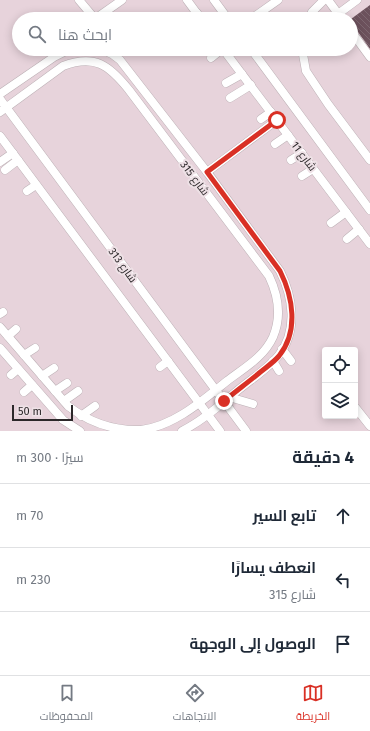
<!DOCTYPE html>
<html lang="ar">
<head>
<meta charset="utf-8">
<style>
  body { margin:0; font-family:"Fira Sans",Cairo,sans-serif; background:#f6f6f7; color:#1f2937; direction:rtl }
  .controls { position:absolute; right:12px; bottom:12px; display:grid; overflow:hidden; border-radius:4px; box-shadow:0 2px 10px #0003 }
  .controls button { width:36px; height:36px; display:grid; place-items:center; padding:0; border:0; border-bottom:1px solid #e0e1e3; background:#fff; color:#1f2937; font:20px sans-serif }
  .scale { position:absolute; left:12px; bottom:10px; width:61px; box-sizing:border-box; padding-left:4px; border:2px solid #2c282a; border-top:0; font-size:11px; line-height:14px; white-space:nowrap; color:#2c282a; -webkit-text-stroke:3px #eee1e6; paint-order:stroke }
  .stop { position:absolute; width:12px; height:12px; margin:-9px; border:3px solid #d93025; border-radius:50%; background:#fff }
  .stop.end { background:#d93025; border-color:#fff; box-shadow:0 1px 4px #0008 }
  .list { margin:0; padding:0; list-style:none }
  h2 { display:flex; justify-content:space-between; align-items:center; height:52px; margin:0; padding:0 16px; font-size:17px }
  h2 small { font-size:13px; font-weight:400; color:#747a83 }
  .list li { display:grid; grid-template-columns:26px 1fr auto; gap:12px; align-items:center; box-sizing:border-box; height:64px; padding:0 16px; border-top:1px solid #e0e1e3 }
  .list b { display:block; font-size:15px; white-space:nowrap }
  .list p { margin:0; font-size:13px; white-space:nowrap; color:#747a83 }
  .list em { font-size:13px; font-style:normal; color:#747a83 }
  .icon { flex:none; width:22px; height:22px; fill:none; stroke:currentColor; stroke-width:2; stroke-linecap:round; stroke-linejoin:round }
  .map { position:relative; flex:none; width:370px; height:431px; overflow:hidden; direction:ltr }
  .search { position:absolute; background:#fff; box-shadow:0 2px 10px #0003; left:12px; right:12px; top:12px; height:44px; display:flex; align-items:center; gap:10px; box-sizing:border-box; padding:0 14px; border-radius:22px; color:#747a83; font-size:15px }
  .sheet { height:244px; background:#fff }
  nav { display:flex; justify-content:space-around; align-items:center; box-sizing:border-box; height:56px; border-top:1px solid #e0e1e3; background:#fff; font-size:11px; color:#747a83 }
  nav a { display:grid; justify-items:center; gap:2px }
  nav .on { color:#d93025 }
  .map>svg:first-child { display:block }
</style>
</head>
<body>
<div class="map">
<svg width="370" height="431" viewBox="0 0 370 431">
  <defs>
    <pattern id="building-back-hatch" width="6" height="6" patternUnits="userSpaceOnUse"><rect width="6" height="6" fill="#6c515c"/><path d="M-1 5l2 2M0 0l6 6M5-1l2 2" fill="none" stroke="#7d6770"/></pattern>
  </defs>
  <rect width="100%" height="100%" fill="#eee1e6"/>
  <path fill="#e7d3db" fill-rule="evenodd" d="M0,0h370v431h-370zM19,19h332v30h-332zM325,350h30v66h-30z"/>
  <path fill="url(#building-back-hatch)" d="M370,5v44l-19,-27v-3z"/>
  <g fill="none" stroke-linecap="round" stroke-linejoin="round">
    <defs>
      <g id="minor">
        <path d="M79,0l16,19"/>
        <path d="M187,0l14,19"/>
        <path d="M214,0l14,19"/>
        <path d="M328,0l14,19"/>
        <path d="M338,14l19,-14"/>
        <path d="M95,19l27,-19"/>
        <path d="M190,19l7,-6"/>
        <path d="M251,19l27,-19"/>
        <path d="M309,19l3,-7 12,-12"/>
        <path d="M351,31l19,26"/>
        <path d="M101,49l11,5 8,6 87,112 73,99c13,26 18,59 -1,84 -10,13 -29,25 -42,36 -17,14 -35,30 -55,40"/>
        <path d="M223,49l147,195"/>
        <path d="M251,49l119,161"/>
        <path d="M302,49l4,22 22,33 42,56"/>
        <path d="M211,58l11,-9"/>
        <path d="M226,83l16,-9"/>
        <path d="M0,94l54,-37 16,-8"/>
        <path d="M230,98l21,-13"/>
        <path d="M0,99l246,332"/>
        <path d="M0,112l63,-46c32,-12 46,-1 66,24l140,186c9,19 13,40 4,61 -9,20 -29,31 -46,44 -25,20 -53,45 -86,49 -28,1 -51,-7 -73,-24l-68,-79"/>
        <path d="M261,119l10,-7"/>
        <path d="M0,136l220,295"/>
        <path d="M275,144l13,-9"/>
        <path d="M291,160l11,-7"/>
        <path d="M0,162l13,-9"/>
        <path d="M5,170l13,-10"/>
        <path d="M207,172l70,-52"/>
        <path d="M302,176l11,-7"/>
        <path d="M27,191l9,-6"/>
        <path d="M331,223l15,-11"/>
        <path d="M347,239l12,-10"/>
        <path d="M0,314l3,-2"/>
        <path d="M8,336l8,-7"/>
        <path d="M0,348l63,72 17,11"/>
        <path d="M282,349l9,12"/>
        <path d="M24,355l11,-7"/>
        <path d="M273,361l6,10"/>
        <path d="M160,367l8,-6"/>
        <path d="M11,375l7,-6"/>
        <path d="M42,376l12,-8"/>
        <path d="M55,391l12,-8"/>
        <path d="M24,392l8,-7"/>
        <path d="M229,397l24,7"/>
        <path d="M64,401l14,-10"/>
        <path d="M355,407l15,19"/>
        <path d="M81,416l14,-10"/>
      </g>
    </defs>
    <use href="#minor" stroke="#bdb1b6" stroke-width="9"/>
    <use href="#minor" stroke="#fff" stroke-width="8"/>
  </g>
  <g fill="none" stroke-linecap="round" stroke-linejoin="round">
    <path stroke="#d93025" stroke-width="5" d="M224,401c11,-9 23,-18 34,-27 7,-6 15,-11 21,-18 20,-25 14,-59 1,-85l-73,-99 70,-52"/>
  </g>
  <g text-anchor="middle" stroke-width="4" stroke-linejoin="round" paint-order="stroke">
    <g font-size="11" fill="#2c282a" stroke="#eee1e6">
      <text transform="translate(304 156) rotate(53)" y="4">شارع 11</text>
      <text transform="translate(195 178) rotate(53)" y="4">شارع 315</text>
      <text transform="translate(123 265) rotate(54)" y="4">شارع 313</text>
    </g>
  </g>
</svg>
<div class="controls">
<button><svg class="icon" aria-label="locate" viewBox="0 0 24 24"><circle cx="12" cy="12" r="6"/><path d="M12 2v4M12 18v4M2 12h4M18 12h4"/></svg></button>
<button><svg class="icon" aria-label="layers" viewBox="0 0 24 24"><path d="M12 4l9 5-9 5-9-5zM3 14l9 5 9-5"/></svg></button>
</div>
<div class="scale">50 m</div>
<div class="stop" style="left:277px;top:120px"></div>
<div class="stop end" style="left:224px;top:401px"></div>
<div class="search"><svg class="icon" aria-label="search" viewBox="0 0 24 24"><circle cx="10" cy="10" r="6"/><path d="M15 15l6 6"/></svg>ابحث هنا</div>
</div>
<section class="sheet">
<h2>4 دقيقة<small>سيرًا · 300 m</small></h2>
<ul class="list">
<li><svg class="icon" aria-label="ahead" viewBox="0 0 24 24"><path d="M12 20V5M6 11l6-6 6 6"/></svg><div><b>تابع السير</b></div><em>70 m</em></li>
<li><svg class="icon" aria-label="left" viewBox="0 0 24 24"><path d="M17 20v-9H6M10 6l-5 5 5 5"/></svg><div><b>انعطف يسارًا</b><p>شارع 315</p></div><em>230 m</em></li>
<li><svg class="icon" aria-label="arrive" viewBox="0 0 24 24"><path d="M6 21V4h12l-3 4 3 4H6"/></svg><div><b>الوصول إلى الوجهة</b></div></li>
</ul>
</section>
<nav>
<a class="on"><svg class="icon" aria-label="map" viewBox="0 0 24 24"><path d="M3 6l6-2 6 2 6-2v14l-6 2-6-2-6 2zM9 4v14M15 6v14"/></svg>الخريطة</a>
<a><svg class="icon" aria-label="directions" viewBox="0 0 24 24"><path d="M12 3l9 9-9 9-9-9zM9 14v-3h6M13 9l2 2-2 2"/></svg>الاتجاهات</a>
<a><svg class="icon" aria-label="saved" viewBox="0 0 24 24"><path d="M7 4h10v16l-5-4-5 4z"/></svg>المحفوظات</a>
</nav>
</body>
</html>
